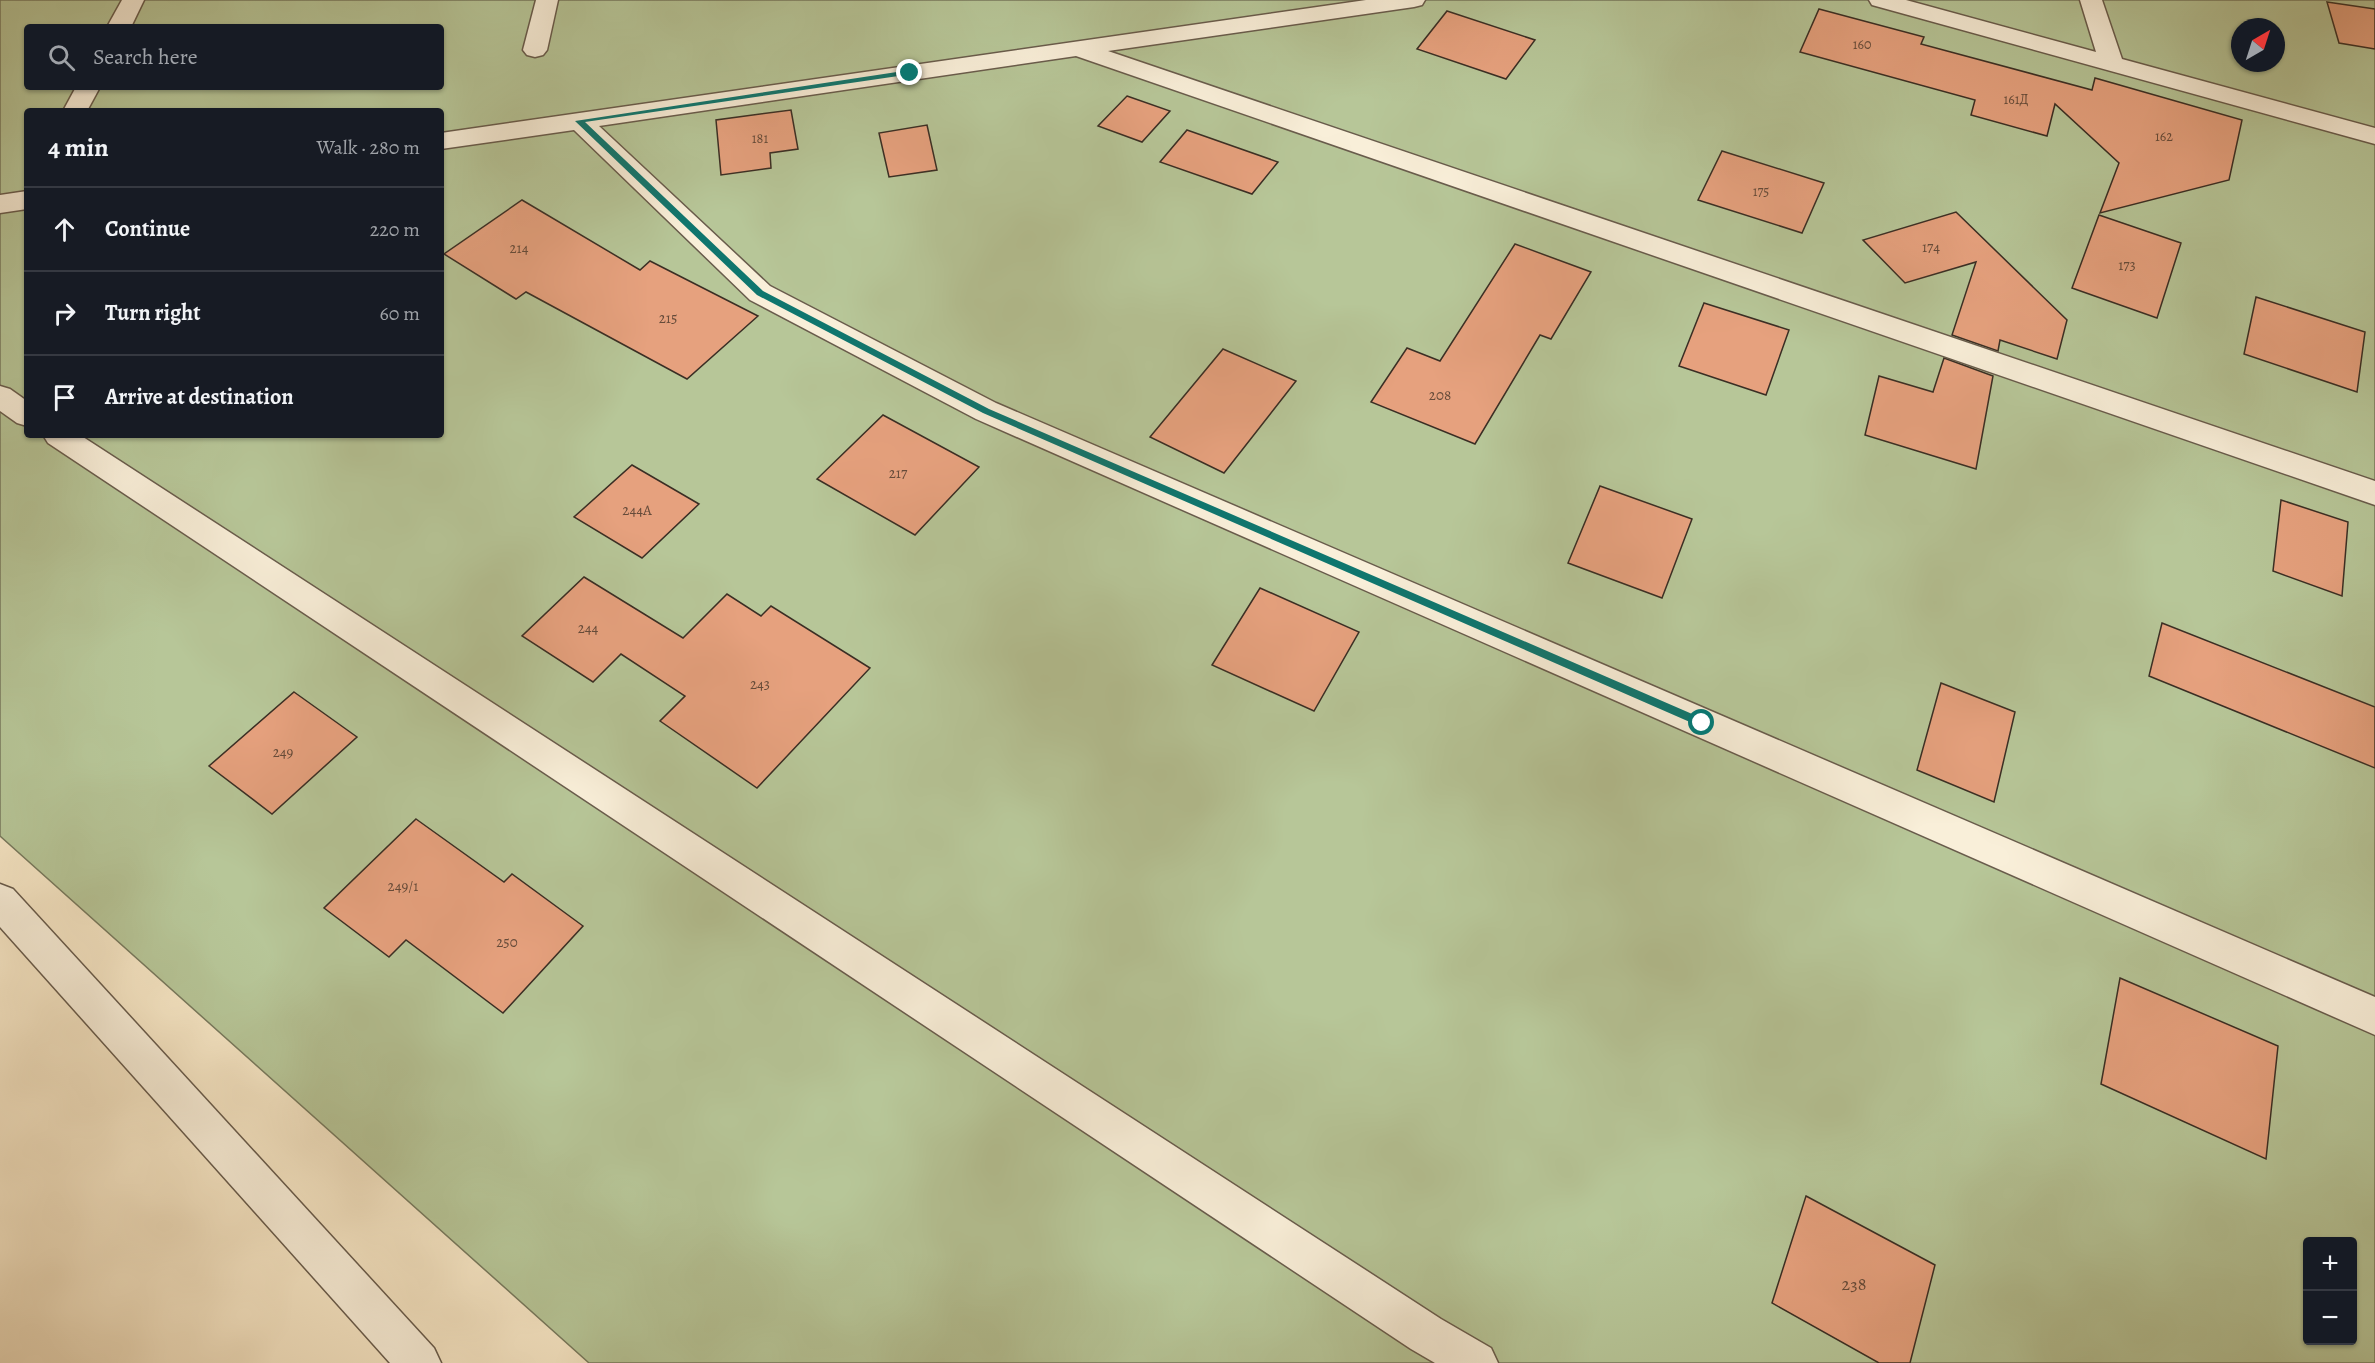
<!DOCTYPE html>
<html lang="en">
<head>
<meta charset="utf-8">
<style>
  body { margin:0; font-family:Alegreya,serif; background:#20242c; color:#f1f3f6 }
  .controls { position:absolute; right:18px; bottom:18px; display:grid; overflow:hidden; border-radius:6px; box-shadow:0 2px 4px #0004 }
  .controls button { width:54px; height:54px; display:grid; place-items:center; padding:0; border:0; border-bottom:2px solid #363941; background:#171b24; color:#f1f3f6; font:30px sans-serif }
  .compass { position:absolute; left:2231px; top:18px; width:54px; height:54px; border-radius:50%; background:#171b24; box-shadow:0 2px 4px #0004; rotate:39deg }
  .stop { position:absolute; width:18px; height:18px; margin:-14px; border:4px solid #0f766e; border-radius:50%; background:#fff }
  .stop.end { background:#0f766e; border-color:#fff; box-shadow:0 2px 6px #0008 }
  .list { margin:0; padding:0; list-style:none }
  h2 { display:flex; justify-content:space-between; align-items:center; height:78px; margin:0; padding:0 24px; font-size:26px }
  h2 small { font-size:20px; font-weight:400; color:#9ea1a6 }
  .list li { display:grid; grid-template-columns:39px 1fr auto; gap:18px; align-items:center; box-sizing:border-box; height:84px; padding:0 24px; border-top:2px solid #363941 }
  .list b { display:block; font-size:22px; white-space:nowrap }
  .list em { font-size:20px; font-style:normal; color:#9ea1a6 }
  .icon { flex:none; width:33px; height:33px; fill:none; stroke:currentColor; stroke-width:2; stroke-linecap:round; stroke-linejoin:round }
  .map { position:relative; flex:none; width:2375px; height:1363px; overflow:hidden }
  .search { position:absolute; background:#171b24; box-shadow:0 2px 4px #0004; left:24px; top:24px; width:420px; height:66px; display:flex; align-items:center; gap:15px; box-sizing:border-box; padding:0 21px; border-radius:6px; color:#9ea1a6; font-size:22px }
  .panel { position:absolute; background:#171b24; box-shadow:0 2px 4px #0004; left:24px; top:108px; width:420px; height:330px; border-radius:6px }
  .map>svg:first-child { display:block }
</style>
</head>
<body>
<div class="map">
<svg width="2375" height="1363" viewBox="0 0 2375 1363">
  <rect width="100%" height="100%" fill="#f6e6c5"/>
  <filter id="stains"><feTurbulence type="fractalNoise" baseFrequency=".00333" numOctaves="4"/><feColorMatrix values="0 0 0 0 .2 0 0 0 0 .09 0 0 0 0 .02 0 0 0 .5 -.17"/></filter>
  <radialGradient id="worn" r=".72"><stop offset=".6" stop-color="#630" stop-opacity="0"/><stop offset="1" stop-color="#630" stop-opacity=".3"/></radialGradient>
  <path fill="#b7c698" stroke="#787a5e" stroke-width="1.5" fill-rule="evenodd" d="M0,0h2375v1363h-1786l-589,-527zM27,27h414v60h-414zM2240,27h36v36h-36zM27,111h414v324h-414zM2308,1242h44v98h-44z"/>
  <g fill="#e6a17e" stroke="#3a2e24" stroke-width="1.5">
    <path d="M2327,2l48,7v40l-36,-6z"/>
    <path d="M1819,9l105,28 -3,7 171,46 3,-12 147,42 -13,60 -129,33 19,-50 -64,-59 -8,32 -76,-21 4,-15 -175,-48z"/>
    <path d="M1447,11l88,29 -29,39 -89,-30z"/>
    <path d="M1127,96l43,15 -28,31 -44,-16z"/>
    <path d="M791,110l7,39 -28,4 1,15 -50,7 -5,-55z"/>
    <path d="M927,125l10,45 -48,7 -10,-44z"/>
    <path d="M1187,130l91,32 -26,32 -92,-32z"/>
    <path d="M1722,151l102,32 -22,50 -104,-33z"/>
    <path d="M522,200l118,70 10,-9 108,55 -71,63 -161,-87 -10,7 -72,-45z"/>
    <path d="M1956,212l111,108 -10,39 -57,-19 -2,11 -46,-16 24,-73 -71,21 -42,-43z"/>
    <path d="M2099,215l82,28 -24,75 -85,-30z"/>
    <path d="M1515,244l76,28 -40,67 -11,-4 -65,109 -104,-42 36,-54 33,13z"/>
    <path d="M2256,297l109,35 -8,60 -113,-38z"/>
    <path d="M1704,303l85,27 -23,65 -87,-29z"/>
    <path d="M1223,349l73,32 -72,92 -74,-36z"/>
    <path d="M1944,358l49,18 -17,93 -111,-34 14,-59 54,16z"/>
    <path d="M883,415l96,52 -64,68 -98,-56z"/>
    <path d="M632,465l67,39 -57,54 -68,-41z"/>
    <path d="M1600,486l92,33 -30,79 -94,-35z"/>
    <path d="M2281,500l67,22 -6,74 -69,-25z"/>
    <path d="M584,577l99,61 44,-44 34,22 10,-10 99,62 -113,120 -97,-67 25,-25 -64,-42 -28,28 -71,-46z"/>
    <path d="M1260,588l99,44 -45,79 -102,-46z"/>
    <path d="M2162,623l213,84v61l-226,-92z"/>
    <path d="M1941,683l74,29 -21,90 -77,-32z"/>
    <path d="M294,692l63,45 -85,77 -63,-48z"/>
    <path d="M416,819l88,63 8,-8 71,52 -80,87 -97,-73 -17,17 -65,-49z"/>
    <path d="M2120,978l158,68 -12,113 -165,-75z"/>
    <path d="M1806,1196l129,69 -25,98h-31l-107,-60z"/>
  </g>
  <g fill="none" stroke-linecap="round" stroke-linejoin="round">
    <defs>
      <g id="minor">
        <path d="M122,0h22l-13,27h-24z"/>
        <path d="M536,0h22l-11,50 -4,5 -8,2 -8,-2 -4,-5z"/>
        <path d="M1366,0h59l-3,5 -8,2 -306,44 1267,430v24l-1299,-449 -477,70 171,160 226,117 1379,594v38l-1399,-616 -226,-119 -176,-170 -133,19v-16z"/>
        <path d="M1869,0h37l190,52 -16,-52h22l20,59 253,69v16l-503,-139z"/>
        <path d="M76,87h24l-13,24h-24z"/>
        <path d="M27,191v18l-27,4v-18z"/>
        <path d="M0,386l10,3 17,12v25l-10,-3 -17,-12z"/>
        <path d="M43,435h37l1361,884 50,29 7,15h-63l-24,-14 -1363,-906z"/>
        <path d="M0,884l13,5 421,459 7,15h-51l-390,-436z"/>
      </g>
    </defs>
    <use href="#minor" stroke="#695c4c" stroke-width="3"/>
    <use href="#minor" fill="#f9efd9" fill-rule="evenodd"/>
  </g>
  <path fill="#0f766e" d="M910,70l2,4 -327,48 178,169 226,118 717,311v6h-7l-716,-313 -226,-118 -182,-174z"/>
  <g text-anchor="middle" stroke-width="4.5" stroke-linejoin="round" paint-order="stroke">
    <g font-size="14" fill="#654b3a">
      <text x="1862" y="49">160</text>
      <text x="2016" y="104">161Д</text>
      <text x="2164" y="141">162</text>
      <text x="760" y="143">181</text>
      <text x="1761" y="196">175</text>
    </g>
    <g font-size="15" fill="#654b3a">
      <text x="1931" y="252">174</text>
      <text x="519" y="253">214</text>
      <text x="2127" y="270">173</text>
      <text x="668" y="323">215</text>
      <text x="1440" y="400">208</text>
      <text x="898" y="478">217</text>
      <text x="637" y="515">244А</text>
      <text x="588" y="633">244</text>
      <text x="760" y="689">243</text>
      <text x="283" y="757">249</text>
      <text x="403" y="891">249/1</text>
      <text x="507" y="947">250</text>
    </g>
    <g font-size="18" fill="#654b3a">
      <text x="1854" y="1290">238</text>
    </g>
  </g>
  <rect width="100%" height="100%" filter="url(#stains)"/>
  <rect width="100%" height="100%" fill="url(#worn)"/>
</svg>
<div class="controls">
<button>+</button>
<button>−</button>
</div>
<svg class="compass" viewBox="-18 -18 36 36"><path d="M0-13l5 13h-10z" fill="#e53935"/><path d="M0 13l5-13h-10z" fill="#9ea1a6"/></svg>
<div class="stop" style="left:1702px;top:723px"></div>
<div class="stop end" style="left:910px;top:73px"></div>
<div class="search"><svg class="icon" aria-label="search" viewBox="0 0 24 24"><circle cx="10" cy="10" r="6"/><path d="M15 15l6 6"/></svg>Search here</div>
<section class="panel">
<h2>4 min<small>Walk · 280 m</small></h2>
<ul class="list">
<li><svg class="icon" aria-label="ahead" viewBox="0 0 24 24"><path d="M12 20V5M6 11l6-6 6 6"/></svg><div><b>Continue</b></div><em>220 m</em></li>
<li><svg class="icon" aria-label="right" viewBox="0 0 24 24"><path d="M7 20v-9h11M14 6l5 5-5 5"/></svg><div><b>Turn right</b></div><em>60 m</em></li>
<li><svg class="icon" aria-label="arrive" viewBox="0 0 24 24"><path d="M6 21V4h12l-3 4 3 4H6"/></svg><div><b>Arrive at destination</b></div></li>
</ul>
</section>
</div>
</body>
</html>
